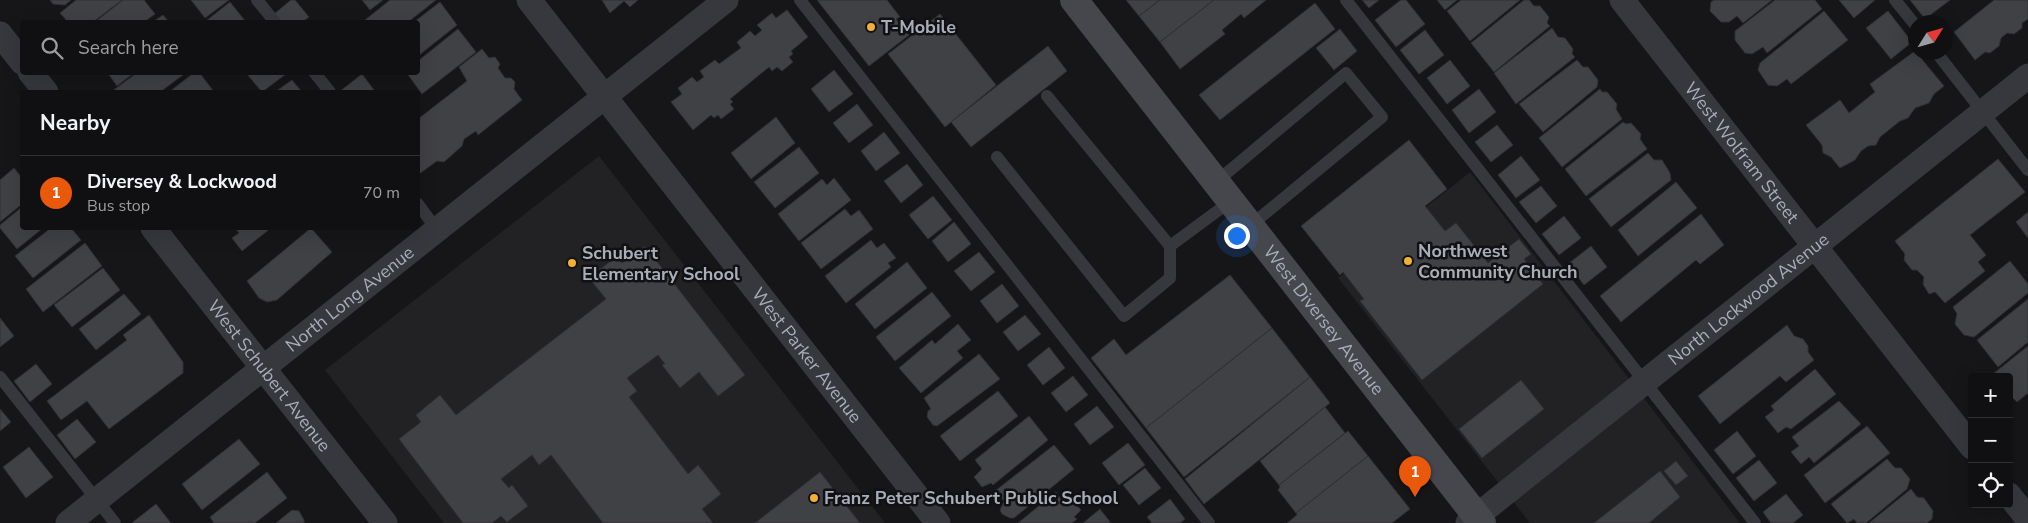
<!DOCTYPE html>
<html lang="en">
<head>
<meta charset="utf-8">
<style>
  body { margin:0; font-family:"Nunito Sans",sans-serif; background:#19191b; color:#f1f3f6 }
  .controls { position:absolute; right:15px; bottom:15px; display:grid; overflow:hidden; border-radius:5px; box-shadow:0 5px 20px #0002 }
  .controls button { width:45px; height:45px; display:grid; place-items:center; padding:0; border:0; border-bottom:1px solid #303032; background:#101012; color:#f1f3f6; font:25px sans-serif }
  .compass { position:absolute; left:1908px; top:15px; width:45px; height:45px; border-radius:50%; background:#101012; box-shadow:0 5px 20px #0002; rotate:53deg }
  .you { position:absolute; left:1236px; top:235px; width:18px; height:18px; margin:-12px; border:4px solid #fff; border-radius:50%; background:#1a73e8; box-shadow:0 0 0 8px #1a73e833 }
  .badge { display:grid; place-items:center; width:32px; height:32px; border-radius:50%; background:#ea580c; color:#fff; font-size:16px; font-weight:700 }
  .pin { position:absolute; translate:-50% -41px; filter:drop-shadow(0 1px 2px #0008) }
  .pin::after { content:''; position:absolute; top:26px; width:18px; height:15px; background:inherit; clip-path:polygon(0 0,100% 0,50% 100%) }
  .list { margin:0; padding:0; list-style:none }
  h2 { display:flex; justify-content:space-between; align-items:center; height:65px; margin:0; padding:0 20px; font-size:21px }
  h2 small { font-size:16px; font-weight:400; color:#9c9d9f }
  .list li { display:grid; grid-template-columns:32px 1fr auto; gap:15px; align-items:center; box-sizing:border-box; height:75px; padding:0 20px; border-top:1px solid #303032 }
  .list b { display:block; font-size:19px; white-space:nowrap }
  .list p { margin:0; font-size:16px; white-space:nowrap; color:#9c9d9f }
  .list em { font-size:16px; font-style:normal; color:#9c9d9f }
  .icon { flex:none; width:28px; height:28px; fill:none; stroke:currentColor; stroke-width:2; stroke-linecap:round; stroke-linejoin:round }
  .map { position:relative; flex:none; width:2028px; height:523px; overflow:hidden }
  .search { position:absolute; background:#101012; box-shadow:0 5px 20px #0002; left:20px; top:20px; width:400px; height:55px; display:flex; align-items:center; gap:12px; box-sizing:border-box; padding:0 18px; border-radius:5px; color:#9c9d9f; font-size:19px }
  .panel { position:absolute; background:#101012; box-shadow:0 5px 20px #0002; left:20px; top:90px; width:400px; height:140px; border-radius:5px }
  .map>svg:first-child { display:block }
</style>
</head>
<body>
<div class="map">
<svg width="2028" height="523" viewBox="0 0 2028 523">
  <rect width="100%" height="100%" fill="#161618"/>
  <g fill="#222225">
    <path d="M599,156l286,367h-441l-119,-153z"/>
    <path d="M1470,172l270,351h-210l-192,-245z"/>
  </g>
  <g fill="#404145" stroke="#303034">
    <path d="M50,0h21l-6,5 -12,-1z"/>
    <path d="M76,0h46l-29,22h-25l-8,-9z"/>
    <path d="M123,0h21l11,14 -11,8h-49z"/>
    <path d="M191,0h38l-24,18z"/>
    <path d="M291,0h4l14,17 -7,5h-22l-6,-8z"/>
    <path d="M362,0h21l-13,10z"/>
    <path d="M390,0h46l-28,22h-41l-2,-2z"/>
    <path d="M602,0h36l-8,7 -6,-6 -14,12z"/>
    <path d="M817,0h70l13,17 -4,2 13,16 -40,31z"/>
    <path d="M1126,0h34l-21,16z"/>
    <path d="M1160,0h54l-54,42 -21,-26z"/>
    <path d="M1214,0h52l-22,18 -3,-4 -19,16 3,4 -45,35 -20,-27z"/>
    <path d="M1362,0h17l-10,8z"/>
    <path d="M1401,0h5l19,24 -29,23 -21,-27z"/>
    <path d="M1437,0h20l-12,10z"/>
    <path d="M1461,0h59l-50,41 -23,-30z"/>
    <path d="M1524,0h5l5,6h6l9,11 -2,6 3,3 -56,46 -23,-29z"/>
    <path d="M1714,0h58l-29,23 -6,-7 -8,6h-8l-11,-11 1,-9z"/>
    <path d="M1775,0h40l7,9 -55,44 -4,-6 -11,7 -7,-1 -10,-13v-9z"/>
    <path d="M1839,0h36l-21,18z"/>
    <path d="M1910,0h40l-25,19z"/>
    <path d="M1994,0h34v19l-6,4v5l-8,6 -7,-1 -6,5 -2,8 -9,7 -5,-1 -10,8 -21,-28z"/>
    <path d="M230,2l16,20h-39l-1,-1z"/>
    <path d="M440,2l17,23 -39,31v-34h-4z"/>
    <path d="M1315,3l20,26 -115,91 -21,-25z"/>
    <path d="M787,10l21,27 -17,14 2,3 -4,3 4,5 -11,9 -5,-4 -5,4 -3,-4 -39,32 3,3 -3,2 4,5 -13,10 -3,-4 -4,3 -3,-3 -18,15 -22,-28 11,-8 -4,-6 14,-11 5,5 7,-5 -4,-6 15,-11 4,4 22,-16 -4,-6 13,-11 5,5 7,-6 -5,-5 15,-12 4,5z"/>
    <path d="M1824,11l24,29 -57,44 -4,-5 -10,7 -9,-1 -10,-15 2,-7z"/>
    <path d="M1888,11l24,31 -21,17 -25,-31z"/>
    <path d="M940,14l56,71 -51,42 -57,-73z"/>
    <path d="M163,15l6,7h-16z"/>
    <path d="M1552,28l6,9 7,1 8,11 -1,5 3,3 -59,47 -22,-31z"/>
    <path d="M458,29l18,23 -54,42 -16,-22h12v-11z"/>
    <path d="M1340,29l17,22 -23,19 -18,-22z"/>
    <path d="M1425,30l19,25 -25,19 -19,-24z"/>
    <path d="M1048,46l19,25 -96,76 -20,-25z"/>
    <path d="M482,49l7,9 6,-1 5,7 -2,4 7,10h6l4,4 -1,7 8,11 -44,35 -2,-4 -12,8 -2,7 -18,16 -7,-1 -18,13v7l-1,1v-63l49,-38 -8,-14z"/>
    <path d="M1915,51l29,35 -10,8 -5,9 -14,5 -7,10 -8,3 -20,16 -4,8 -8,1 -7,5 -6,9 -15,8 -9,-11 -8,-4 -1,-8 -16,-20 34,-25 9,13 26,-21 -5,-8z"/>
    <path d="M1450,60l20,26 -23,18 -20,-26z"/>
    <path d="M1577,60l6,7h5l10,13 -1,7 -54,45 -24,-28z"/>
    <path d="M834,70l19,24 -24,18 -18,-23z"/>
    <path d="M107,72h28l-18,14z"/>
    <path d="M138,72h49l-27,20h-49z"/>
    <path d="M195,72h4l15,20h-45z"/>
    <path d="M285,72l1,2 -24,18 -16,-19z"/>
    <path d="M362,74l12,16 -3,2h-32z"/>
    <path d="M292,80l10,12h-27z"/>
    <path d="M1479,89l17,23 -27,21 -17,-23z"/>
    <path d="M1600,89l2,3h5l10,12 -1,5 6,10 -60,48 -23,-29z"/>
    <path d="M857,104l16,21 -24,18 -16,-20z"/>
    <path d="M776,117l19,26 -44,36 -20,-26z"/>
    <path d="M1623,122l3,2 5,-1 10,11 -1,5 7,10 -61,47 -21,-27z"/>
    <path d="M1497,125l16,20 -22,17 -16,-20z"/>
    <path d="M884,132l16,21 -24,18 -15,-20z"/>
    <path d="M1409,140l38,49 -22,17 20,25 11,-8 32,40 31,-24 12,15 -7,5 19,25 -121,96 -62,-79 4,-2 -21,-27 -3,3 -39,-49z"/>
    <path d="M799,147l20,26 -44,35 -21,-26z"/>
    <path d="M1648,153l6,7h8l8,13 1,7 -60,47 -22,-28z"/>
    <path d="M1521,156l19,24 -24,18 -18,-23z"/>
    <path d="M1998,159l27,33 -55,43 16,20 -8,7 7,9 -40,32 -10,-11 -6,2 -6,-10 1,-7 -7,-7h-5l-8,-10 1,-6 -10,-13z"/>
    <path d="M907,164l16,21 -22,18 -17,-22z"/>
    <path d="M14,168l8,10v26l-22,18v-42z"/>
    <path d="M834,178l17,22 -52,41 -21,-27 44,-35 5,6z"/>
    <path d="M1676,182l21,26 -59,48 -20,-26z"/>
    <path d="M1541,186l16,20 -21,17 -17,-21z"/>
    <path d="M933,196l19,24 -24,19 -19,-24z"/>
    <path d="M22,207v21h21l-26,21 -17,-21v-3z"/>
    <path d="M845,209l6,7 8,-6 14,19 -52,40 -20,-26z"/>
    <path d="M2028,212v26l-12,-16z"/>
    <path d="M1701,214l23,31 -24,19 -4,-4 -75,62 -21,-26z"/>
    <path d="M1564,216l17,22 -22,17 -17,-21z"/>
    <path d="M954,222l17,22 -23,18 -16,-21z"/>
    <path d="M51,228h20l10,12 -48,38 -18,-22z"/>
    <path d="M235,228h36l-29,23 -10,-13 7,-5z"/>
    <path d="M311,228l21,24 -55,48 -10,2 -8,-4 -12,-17z"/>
    <path d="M871,240l6,8 7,-5 12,15 -8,5 3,4 -45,36 -21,-27z"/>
    <path d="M85,243l17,23 -59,46 -17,-23z"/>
    <path d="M645,246l100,129 -27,21 -19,-24 -19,16 -18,-23 3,-1 -7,-9 -31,23 10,13 -8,6 59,77 10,-9 23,29 -19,15 11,14h-110l-52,-68 -12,10 -7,-10 -31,24 8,9 3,-3 16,21 -21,16 -6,-6 -9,7h-29l-64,-84 22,-17 -5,-7 24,-20 16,20 150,-116 -17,-21 28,-22 5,7z"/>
    <path d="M1591,246l16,21 -23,18 -16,-21z"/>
    <path d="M979,252l16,20 -24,19 -17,-20z"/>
    <path d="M2010,261l18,23v9l-54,44 -10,-2 -9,-11 2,-10 -4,-7z"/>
    <path d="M907,262l20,26 -52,41 -20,-25z"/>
    <path d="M103,268l17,22 -48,37 -18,-22z"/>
    <path d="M1230,275l42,53 -126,100 -55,-70 23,-19 12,16z"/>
    <path d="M1002,284l17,22 -22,17 -17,-22z"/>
    <path d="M932,292l19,24 -56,45 -19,-24z"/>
    <path d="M124,294l17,20 -45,36 -17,-21z"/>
    <path d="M2028,299v43l-30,25 -21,-27z"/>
    <path d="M149,315l34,47v11l-74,56 -22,-28 -26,19 -14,-19 80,-61 -4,-5z"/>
    <path d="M1025,315l16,19 -23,17 -15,-19z"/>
    <path d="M0,318l14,18 -14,11z"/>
    <path d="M958,324l13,16 -14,11 6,7 -42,35 -22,-25 33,-28 3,4z"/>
    <path d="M1787,325l7,11 9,3 5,7v6l6,8 -28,22 -6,-6 -60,48 -22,-28z"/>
    <path d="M1272,328l38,49 -126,100 -38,-49z"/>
    <path d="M2028,346v47l-11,9 -8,-8v-17h-14l-2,-3z"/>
    <path d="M1049,347l16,21 -22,17 -16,-20z"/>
    <path d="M979,354l21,25 -63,47 -4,-1 -6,-8 1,-6 3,-2 -7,-11z"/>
    <path d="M36,364l16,20 -22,18 -16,-21z"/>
    <path d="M1815,369l21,25 -45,35 -5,-2 -8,6 -13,-16 9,-7 -3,-4z"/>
    <path d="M1073,376l15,19 -22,17 -15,-19z"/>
    <path d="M1310,377l20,26 -126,101 -19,-25z"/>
    <path d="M1521,380l23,29 -62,49 -23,-29z"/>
    <path d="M998,391l20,25 -58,45 -20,-25z"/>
    <path d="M1839,401l22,23 -47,39 -5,-6 -8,7 -10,-12 8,-6 -7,-9z"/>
    <path d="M1097,406l17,21 -24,18 -16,-21z"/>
    <path d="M1325,407l20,26 -66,52 -19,-24z"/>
    <path d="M0,409l11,13 -11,9z"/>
    <path d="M1029,416l19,24 -55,45 -2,-2 -9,4 -8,-10 8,-8 -7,-9z"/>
    <path d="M77,419l19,23 -21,17 -18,-24z"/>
    <path d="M1867,426l23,27 -65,50 -21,-28z"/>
    <path d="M1348,431l20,25 -72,57 -18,-23 2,-3 -1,-2z"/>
    <path d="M1737,431l19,25 -23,18 -19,-24z"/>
    <path d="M239,439l21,25 -58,46 -20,-26z"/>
    <path d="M1128,443l17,22 -26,20 -17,-22z"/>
    <path d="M1054,445l20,24 -60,49h-4l-8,-4 -2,-4 4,-9 -9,-10z"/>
    <path d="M29,447l24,30 -27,21 -23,-31z"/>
    <path d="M1368,456l42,53 -18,14h-105l10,-8 -1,-2z"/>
    <path d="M1887,459l8,9h6l9,11 -3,10 -41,34h-9l-3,-4 -7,4 -16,-19z"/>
    <path d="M1759,460l18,23 -23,18 -18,-23z"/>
    <path d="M1676,461l12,15 -12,9 -12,-14z"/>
    <path d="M1145,468l16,20 -22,17 -16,-20z"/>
    <path d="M1660,471l20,26 -31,26h-55z"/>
    <path d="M267,472l20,26 -32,25h-41l-4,-6z"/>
    <path d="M820,472l40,51h-105z"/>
    <path d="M1911,489l6,8 7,1 9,13 -1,8 -5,4h-58z"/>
    <path d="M1056,492l6,9 6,-5 13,14 -7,7 3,2 -5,4h-54z"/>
    <path d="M1786,494l17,21 -10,8h-22l-8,-11z"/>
    <path d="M1170,499l15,20 -5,4h-28l-5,-6z"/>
    <path d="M156,504l15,19h-38v-1z"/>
    <path d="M1100,509l11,14h-28z"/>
    <path d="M292,510l7,1 5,9v3h-28z"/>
  </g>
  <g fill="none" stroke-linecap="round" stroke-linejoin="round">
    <g stroke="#37383d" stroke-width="12">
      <path d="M257,0l18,22"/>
      <path d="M800,0l409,523"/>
      <path d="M1346,0l409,523"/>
      <path d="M1895,0l21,26"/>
      <path d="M1936,52l92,118"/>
      <path d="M314,72l16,20"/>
      <path d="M1047,96l123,150 61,-45"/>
      <path d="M997,157l127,159 46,-38v-32"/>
      <path d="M1216,182l130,-109 36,44 -132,109"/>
      <path d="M418,204l19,26"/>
      <path d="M0,377l115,146"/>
    </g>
    <g stroke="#37383d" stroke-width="25">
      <path id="s1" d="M529,0l409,523"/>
      <path id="s2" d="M1622,0l350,447"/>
      <path d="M0,34l22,28"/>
      <path d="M30,72l16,20"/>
      <path id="s3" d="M153,228l232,295"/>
      <path d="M2009,495l19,24"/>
      <path id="s4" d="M68,523l658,-523"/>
      <path id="s5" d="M1468,523l560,-447"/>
    </g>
    <path stroke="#45474d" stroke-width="28" id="s6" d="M1074,0l408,523"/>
  </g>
  <g fill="#f2b134" stroke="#111113" stroke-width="2">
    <circle cx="871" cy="27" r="5"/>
    <circle cx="1408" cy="261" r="5"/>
    <circle cx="572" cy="263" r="5"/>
    <circle cx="814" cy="498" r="5"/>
  </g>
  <g text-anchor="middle" stroke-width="5" stroke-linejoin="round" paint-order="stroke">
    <g font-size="18" font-weight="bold" fill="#a8adb8" stroke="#111113" text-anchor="start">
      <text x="881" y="33">T-Mobile</text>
      <text x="1418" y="257">Northwest<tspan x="1418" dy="21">Community Church</tspan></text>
      <text x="582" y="259">Schubert<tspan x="582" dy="21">Elementary School</tspan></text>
      <text x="824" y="504">Franz Peter Schubert Public School</text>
    </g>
    <g font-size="18" fill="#a8adb8" stroke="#111113">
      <text dy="6" stroke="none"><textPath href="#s2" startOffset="194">West Wolfram Street</textPath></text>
      <text dy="6" stroke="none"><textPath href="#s4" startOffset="360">North Long Avenue</textPath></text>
      <text dy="6" stroke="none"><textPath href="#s5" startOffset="359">North Lockwood Avenue</textPath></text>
      <text dy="6" stroke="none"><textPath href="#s6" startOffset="406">West Diversey Avenue</textPath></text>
      <text dy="6" stroke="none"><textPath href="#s1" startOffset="451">West Parker Avenue</textPath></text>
      <text dy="6" stroke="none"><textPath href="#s3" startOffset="188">West Schubert Avenue</textPath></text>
    </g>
  </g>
</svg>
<div class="controls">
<button>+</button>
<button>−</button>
<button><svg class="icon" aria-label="locate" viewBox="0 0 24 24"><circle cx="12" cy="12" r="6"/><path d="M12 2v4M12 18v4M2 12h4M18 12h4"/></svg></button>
</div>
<svg class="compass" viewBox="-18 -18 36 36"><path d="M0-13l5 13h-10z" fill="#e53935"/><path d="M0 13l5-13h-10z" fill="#9c9d9f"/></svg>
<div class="you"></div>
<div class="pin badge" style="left:1415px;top:497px">1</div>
<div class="search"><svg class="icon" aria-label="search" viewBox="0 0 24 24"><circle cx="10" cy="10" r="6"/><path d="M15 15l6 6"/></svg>Search here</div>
<section class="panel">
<h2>Nearby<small></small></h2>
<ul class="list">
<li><span class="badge">1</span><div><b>Diversey &amp; Lockwood</b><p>Bus stop</p></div><em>70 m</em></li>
</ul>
</section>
</div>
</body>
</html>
